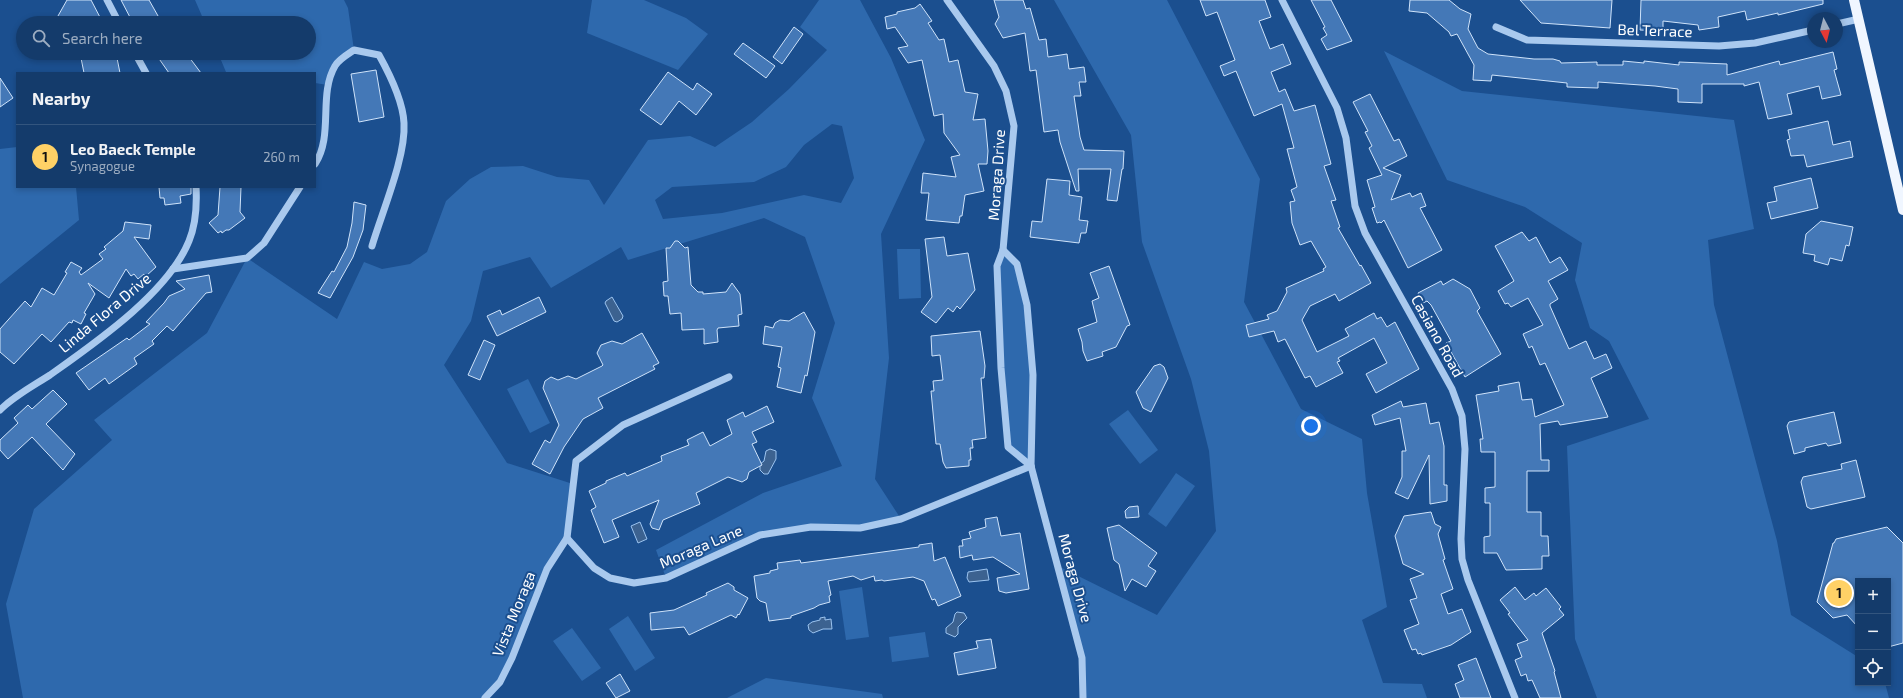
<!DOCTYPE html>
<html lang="en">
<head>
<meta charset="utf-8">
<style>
  body { margin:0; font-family:"Exo 2",sans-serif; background:#214673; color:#f1f3f6 }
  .controls { position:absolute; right:12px; bottom:12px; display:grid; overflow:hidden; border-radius:0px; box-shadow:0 2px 6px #0003 }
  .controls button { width:36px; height:36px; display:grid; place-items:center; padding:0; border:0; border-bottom:1px solid #33557e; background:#143b6b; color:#f1f3f6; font:20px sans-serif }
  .compass { position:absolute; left:1807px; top:12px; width:36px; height:36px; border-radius:50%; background:#143b6b; box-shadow:0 2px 6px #0003; rotate:173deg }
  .you { position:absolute; left:1311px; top:426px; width:14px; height:14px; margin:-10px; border:3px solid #fff; border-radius:50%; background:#1a73e8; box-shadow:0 0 0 6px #1a73e833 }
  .badge { display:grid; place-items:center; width:26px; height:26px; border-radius:50%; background:#ffd166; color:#111; font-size:13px; font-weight:700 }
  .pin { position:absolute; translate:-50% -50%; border:2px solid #fff; box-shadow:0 1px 4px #0006 }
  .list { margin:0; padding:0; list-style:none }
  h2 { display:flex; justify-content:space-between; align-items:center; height:52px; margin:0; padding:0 16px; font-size:17px }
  h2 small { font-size:13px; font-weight:400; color:#9dadc1 }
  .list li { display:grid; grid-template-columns:26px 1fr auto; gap:12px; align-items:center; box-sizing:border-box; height:64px; padding:0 16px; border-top:1px solid #33557e }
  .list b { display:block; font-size:15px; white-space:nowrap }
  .list p { margin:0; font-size:13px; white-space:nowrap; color:#9dadc1 }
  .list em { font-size:13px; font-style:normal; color:#9dadc1 }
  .icon { flex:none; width:22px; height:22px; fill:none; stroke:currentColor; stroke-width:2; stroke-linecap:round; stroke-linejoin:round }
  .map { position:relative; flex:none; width:1903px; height:698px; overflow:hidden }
  .search { position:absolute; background:#143b6b; box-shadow:0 2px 6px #0003; left:16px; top:16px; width:300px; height:44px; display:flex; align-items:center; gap:10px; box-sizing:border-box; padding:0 14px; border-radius:22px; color:#9dadc1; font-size:15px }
  .panel { position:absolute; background:#143b6b; box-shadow:0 2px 6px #0003; left:16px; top:72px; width:300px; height:116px; border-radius:0px }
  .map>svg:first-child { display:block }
</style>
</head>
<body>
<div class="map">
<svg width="1903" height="698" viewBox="0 0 1903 698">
  <rect width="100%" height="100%" fill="#1b4f8f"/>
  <g fill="#2e69ad" fill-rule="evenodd">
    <path d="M195,0h149l4,8 6,42 -19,15 -7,20 -13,-2v-10l-89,-1 -8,-19h91v-30h-104z"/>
    <path d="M592,0h52l42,18 22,16 -30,36 -91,-37z"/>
    <path d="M819,0h41l31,58 34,82 -44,94 8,124 -14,121 26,40 -41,9 -49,-1 -51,8 -94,43 -10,-28 107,-57 79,-27 -30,-68 23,-75 -30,-86 -41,-19 -136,42 -7,-13 -70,41 -21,-31 -47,14 -12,50 -27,44 63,98 66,21 -6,54 -20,31 -47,113 -15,16h-462l-17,-94 28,-95 78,-69 -18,-20 113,-87 40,-75 90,61 27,-57 18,7 28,-5 17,-12 19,-51 24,-22 21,-12 32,-1 34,11 32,3 15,25 44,-65 42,-4 25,11 37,-25 37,-33 38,-39 -27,-23zM832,124l10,2 12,52 -13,25 -37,-8 -82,18 -59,6 -8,-19 17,-13 82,-5 32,-15 18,-22z"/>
    <path d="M1054,0h113l93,179 -16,123 57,107 61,30 5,54 20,114 -25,13 21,63 39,1 5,14h-347l2,-40 -24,-92 99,49 59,-84 -7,-80 -18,-72 -49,-137 -11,-107z"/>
    <path d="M1384,51l78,40 272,29 20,109 -46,11 6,65 63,236 14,74 67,42v26h27l4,15h-292l-22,-59 -8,-193 82,-27 -40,-78 -19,-13 -15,-48 7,-37 -57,-36 -78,-27z"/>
    <path d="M17,147v40h59l3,33 -79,64v-135z"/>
    <path d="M897,249h23l1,49 -22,1z"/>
    <path d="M1003,250l14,14 10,41 6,70 -2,91 -23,-19 -11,-181z"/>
    <path d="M528,379l22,44 -20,10 -23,-44z"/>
    <path d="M1128,410l30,40 -18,14 -31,-40z"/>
    <path d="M1176,473l19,13 -29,41 -18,-13z"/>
    <path d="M862,587l7,50 -23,3 -7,-49z"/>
    <path d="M628,616l27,42 -20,13 -26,-42z"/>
    <path d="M572,628l29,40 -19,13 -29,-40z"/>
    <path d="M925,632l4,25 -37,5 -3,-25z"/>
    <path d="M766,678l116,16 1,4h-156z"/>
  </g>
  <g fill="#3c6290" stroke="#9cc4f0">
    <path d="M612,297l11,19 -1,3 -5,3 -3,-1 -9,-18 1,-2z"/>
    <path d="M770,449l6,2v8l-8,15h-4l-4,-4v-6l4,-3 2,-10z"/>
    <path d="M640,522l7,17 -9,4 -7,-17z"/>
    <path d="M987,569l2,11 -20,2 -2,-4 1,-6z"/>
    <path d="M957,612l7,1 3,5 -9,9v7l-3,3 -9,-4v-5l7,-6 2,-8z"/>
    <path d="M825,617v3l6,-1 1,10h-9l-10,4 -4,-3 -1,-5 4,-3 8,-2v-2z"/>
  </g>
  <g fill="#4478b7" stroke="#cfe3fa">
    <path d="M67,0h24l12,23h-49z"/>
    <path d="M121,0h28l13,23h-29z"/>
    <path d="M994,0h29l3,9 4,-1 9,32 7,-1 2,18 19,-3 2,15 15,-2 2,15h-7l2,14h-7l6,41 4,13 40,1 -1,18h-1l-5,32 -10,-1 4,-31h-33l1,22h-3l-16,-49 -2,-12 -14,2 -8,-62 -6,1 -5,-38 -22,5 -8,-14 4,-7z"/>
    <path d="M1200,0h65l6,17 -12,4 11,28 13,-5 8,20 -20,8 8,20 6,-3 9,22 21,-6 16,59 -7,2 12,34 -5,1 9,26 -2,1 22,38 1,-1 10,18 -32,18 -4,-7 -25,12 -8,14 15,32 32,-16 -4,-7 29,-16 3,6 4,-2 6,10 8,-5 24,47 -43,24 -10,-19 21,-11 -13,-25 -36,20 2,3 -3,1 6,11 -27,14 -6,-11 -5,2 -20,-39 -7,3 -4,-11 -25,6 -3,-12 23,-6 -2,-4 10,-4 10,-19 -1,-4 38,-17 -1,-2 3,-2 -15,-26 -11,4 -8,-22 -2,-21 5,-1 -4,-11 6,-3 -10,-38 7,-1 -12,-44 -28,12 -18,-45 -12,5 -4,-10 15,-6 -18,-48 -11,4z"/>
    <path d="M1311,0h20l21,41 -25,9 -6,-11 6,-4 -4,-7 2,-1z"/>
    <path d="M1410,0h39l11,9 11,5 -3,15 10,19 10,6 46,5h19l7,2 1,2 36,-1v3h26v-4l21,2v-2l35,4v-3l48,2v11l52,-14 1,4 53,-13 4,17 -3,1 7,25 -19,4 -3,-13 -32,8 5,20 -24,5 -9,-37 -15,4v-2h-42v19l-24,-1v-13l-23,-3 -57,-4v6l-31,-1v-4l-75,-8 -1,6 -18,-1 1,-15 -17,-31 -6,2 -2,-4 -22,-19 -18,-2z"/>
    <path d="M1520,0h92l-2,28 -69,-5z"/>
    <path d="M1641,0h182v4l-45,11v-2l-31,7 -2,-9 -27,6 1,10 -20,3 -1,-5 -35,-4v10l-23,-1z"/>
    <path d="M920,4l12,17 -4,2 11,17 5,-1 5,23 9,-2 7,32 13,2 -5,26 12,-1 3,32 -1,13h-9l6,27 -19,4 -3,21h-2l-1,7 -33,-3 3,-27h-8l2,-20 33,4 -5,-20 9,-2 -16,-22 -1,-19 -9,2 -12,-56 -14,3 -10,-15 10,-2 -13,-19 -8,2 -2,-12 12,-3v-2l18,-4z"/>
    <path d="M794,27l9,7 -21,30 -9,-7z"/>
    <path d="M743,43l32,23 -9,12 -32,-24z"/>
    <path d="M80,53h36l4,20h-36z"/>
    <path d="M155,53h31l15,20h-32z"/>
    <path d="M376,70l8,47 -25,5 -8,-48z"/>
    <path d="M668,72l25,18 4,-7 15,11 -16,21 -17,-14 -18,24 -21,-15z"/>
    <path d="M0,78l13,20 -13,9z"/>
    <path d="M1370,94l24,47 5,-2 8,17 -24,12 18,7 -10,25 19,-7 2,4 9,-4 5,13 -6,2 22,42 -34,18 -24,-48 -3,3 -1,-1 -3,1 -5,-15 3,-1 -8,-27 15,-5 -13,-27 3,-2 -7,-14 3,-1 -15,-29z"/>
    <path d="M1828,121l5,24 17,-4 3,16 -46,10 -3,-12 -13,1 -4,-16 3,-1 -2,-9z"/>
    <path d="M1811,178l7,30 -47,11 -4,-16 10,-2 -3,-14z"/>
    <path d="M1047,179l23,2 -1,14 13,2 -3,23 9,1 -2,12h-5l-2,10 -49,-6 2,-16 10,1z"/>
    <path d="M159,187h32v7l-11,2 1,7 -16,2 -1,-7h-4z"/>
    <path d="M220,187h21l-1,25 5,6 -16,12h-3l-4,3 -1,-2 -3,2 -9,-10 9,-8z"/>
    <path d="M354,202l12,3 -3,25 -10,27 -23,41 -12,-5 14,-22 2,1 13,-25 5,-24z"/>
    <path d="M1821,221l32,6 -4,19 -3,-1 -4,16 -12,-3 -2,7 -14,-4 1,-6 -12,-2 3,-19z"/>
    <path d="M125,222l26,3 -2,14 -15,-2 22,30 -10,9 -2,-2 -6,5 -4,-5 -3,2 -5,-7 -17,29 -21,-15 7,11 -11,19 2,1 -5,10 -8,-4 -1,3 -3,-1 -18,20 -9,-8 -28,30 -14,-12v-23l25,-28 6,6 11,-19 12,7 13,-22 -2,-1 6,-10 11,6 -3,4 2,3 22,-16 -4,-5 7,-5 -2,-2 19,-16z"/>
    <path d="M1522,232l7,9 7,-4 14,26 10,-6 8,13 -20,11 10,18 -8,5v2l19,43 17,-8 8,18 12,-5 6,14 -21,10 17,39 -48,8 -2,-4 -18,3 1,36h8v11h-22v41h14v24h7l1,20h-7v13l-36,1 -9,-17h-13v-16l6,-1v-33h-5v-15l10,-1v-35h-14l-1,-13h3l-7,-44 23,-4 -1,-5 21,-4 3,18 10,-1 3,18 29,-12 -19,-42 -5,2 -8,-19 -3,2 -6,-14 20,-9 -15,-27 -17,9 -3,-4 -3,1 -7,-13 16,-10 -19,-35z"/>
    <path d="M944,237l3,19 21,-3 7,37 -15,19 -3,-3 -4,6 -5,-4 -12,15 -15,-11 11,-15 -7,-58z"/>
    <path d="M675,241h3l7,7 3,-1 3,38 7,7h5v2l23,-2 6,-9 8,11 2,20 -4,1 1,11 -21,2 -1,2 1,12 -14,2v-15l-22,1 -1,-17 -11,1 -2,-18h-4l-1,-14 5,-1 -2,-33h4z"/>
    <path d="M1109,266l21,59 -3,1 -11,21 -14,5 1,4 -16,5 -4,-10 -1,-9 -4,-13 19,-7 -5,-21 7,-3 -9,-25z"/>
    <path d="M209,275l3,17 -6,1 -33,38 -6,-5 -15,15 2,3 -20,14 3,6 -28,20 -4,-6 -16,12 -13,-17 51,-35 2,2 21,-16 -4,-2 18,-19 5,-7 16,-7 -9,-8z"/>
    <path d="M1453,279l17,10 10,19 -3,3 24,43 -36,23 -19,-34 5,-2 -20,-36 -4,-4 -4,2 -5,-10 23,-12 2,4z"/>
    <path d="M539,297l7,15 -49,24 -10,-20 13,-6 2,5z"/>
    <path d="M804,312l11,20 -7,39 -1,5 -2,-1 -4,18 -24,-6 4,-19 -3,-1 4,-20 -19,-3 2,-18 8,2 2,-5 5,-3 9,1z"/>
    <path d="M980,331l5,35 -1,12h-3l5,60 -14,2 1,8h-3l1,12h-2v6l-23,2 -3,-6 -3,-18h-4l-5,-53h3l-1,-10 10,-1 -3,-25 -8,1 -1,-20z"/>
    <path d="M642,333l17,30 -6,3 2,3 -57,29 5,10 -20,11 -19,28 -14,27 -18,-10 13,-24 5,3 9,-18 -16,-37 2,-7 6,-4 7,3 10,-4 8,3 26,-13 1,-1 -6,-12 4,-8 11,-4 10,3z"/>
    <path d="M484,340l11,5 -15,35 -12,-5z"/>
    <path d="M1160,364l4,3 4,11 -17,34 -8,-4 -7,-16 18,-26z"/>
    <path d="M53,390l14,14 -21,20 29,30 -12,16 -31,-33 -24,22 -8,-9v-10l18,-17 -4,-5 14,-13 4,4z"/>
    <path d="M1401,401l2,6 23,-4 4,21 9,-2 5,24v39h3v16l-17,3 -1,-49 -21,44 -13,-6 7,-16v-26h4l-6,-33 -25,7 -3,-10z"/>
    <path d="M767,406l7,16 -22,10 5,10 -5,2 10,21 -13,7 -2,7 -5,3 -14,-5 -32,16 4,11 -37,16 -4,10 -7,-2 -2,-4 9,-24 -47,20 7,17 -15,6 -13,-33 5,-3 -7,-16 17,-8v-2l19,-8 2,3 35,-15 -1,-5 28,-11 -2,-5 16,-8 7,14 22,-12 -5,-14 16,-8 2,5z"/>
    <path d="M1834,412l7,31 -13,3 -2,-3 -21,5v3l-11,3 -7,-28 2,-4z"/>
    <path d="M1856,460l9,37 -54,12 -4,-2 -6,-25 2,-5 39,-8 -1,-5z"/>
    <path d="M1138,506l1,11 -13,1 -1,-7 4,-4z"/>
    <path d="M1431,512l4,12 6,3 -3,7 7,25 -2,1 10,29 -12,5 7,20 14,-5 9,23 -20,13 -29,10 -1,-2 -3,1 -2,-5 -4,1 -8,-20 15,-6 -9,-24 7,-2 -7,-19 14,-5 -21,-10 -8,-28 9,-20z"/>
    <path d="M997,517l4,19 19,-3 9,56 -23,4 -7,-2 -2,-13 23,-4 -27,-17 -20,3 -1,-5 -12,3 -1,-12h4l-1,-6 9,-2 -2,-6 17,-5 -1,-8z"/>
    <path d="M1119,525l38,28 -9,13 8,5 -10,16 -14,-8 -7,12 -6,-27 -5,-4 -7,-32z"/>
    <path d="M1887,527l16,16v100l-15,4v-66h-30v46l-11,-12 -14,3 -16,-16 16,-59h1l2,-4z"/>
    <path d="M932,543l2,18 11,-4 16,39 -23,10 -3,-7 -3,1 -8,-19 -11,-4 -29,4 -2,-1 -7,1 -1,-5 -13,4 -8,-4 -25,5 3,14 -2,1 1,6 -11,3 -5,3 -23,8v2l-22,3 -3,-18 -6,-2 -3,-3 -3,-22 16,-3v-2l8,-2 -1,-6 23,-3 1,3 38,-5 80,-11v-2z"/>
    <path d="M728,583l6,4v3l14,8 -9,17 -1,-1 -2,4 -5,-3 -42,20 -5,-8 -33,3 -1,-17 24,-3 33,-15 -1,-2z"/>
    <path d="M1515,587l10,13 9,-7 2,3 10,-8 15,19 -2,2 5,6 -22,18 13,38 -1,1 7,26h-21l-8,-18 -4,1 -2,-7 -5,2 -6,-16 7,-3 -5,-13 11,-4 -20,-26 2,-1 -10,-13z"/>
    <path d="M991,639l5,29 -38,7 -4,-22 24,-5 -2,-7z"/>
    <path d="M1476,658l15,40h-31l-5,-14 9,-4 -6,-15z"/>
    <path d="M620,674l10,17 -14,7 -10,-15z"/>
  </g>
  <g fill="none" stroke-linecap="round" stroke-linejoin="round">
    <g stroke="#a9c9ee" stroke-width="7">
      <path d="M107,0l12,23"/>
      <path d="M947,0l47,66 12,25 8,35 -11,124 -6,16 4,102 7,79 23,19"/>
      <path d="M1282,0l55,108 9,30 9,68 10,27 87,156 10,27 3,33 -4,90 1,20 6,21 47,118"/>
      <path d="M1837,24l22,-5"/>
      <path d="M1496,27l31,13 192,6 36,-3 58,-13"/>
      <path d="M135,53l11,20"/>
      <path d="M315,164c19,-29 3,-69 20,-98 3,-6 13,-12 19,-16l25,5c10,18 24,47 25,68 2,34 -22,89 -32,123"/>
      <path d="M1003,250l14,14 10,41 6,70 -2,91 51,192 1,40"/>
      <path d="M173,269l74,-11 17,-15 36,-56"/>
      <path d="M729,377l-106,48 -47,36 -9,77 27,30 16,10 24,5 32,-5 94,-43 51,-8 49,1 41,-9 130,-53"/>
      <path d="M0,410c14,-14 33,-24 50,-35 45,-32 118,-82 139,-134 7,-17 8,-36 7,-54"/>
      <path d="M485,698l15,-16 12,-24 35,-89 20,-31"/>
    </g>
    <path stroke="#f0f6ff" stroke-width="10" d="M1854,0l49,210"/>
  </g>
  <g text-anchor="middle" stroke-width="4" stroke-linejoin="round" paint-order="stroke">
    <g font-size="15" fill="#fff" stroke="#1b4f8f">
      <text transform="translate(1655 31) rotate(2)" y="5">Bel Terrace</text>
      <text transform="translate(997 175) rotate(-86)" y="5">Moraga Drive</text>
      <text transform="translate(105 313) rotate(-40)" y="5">Linda Flora Drive</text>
      <text transform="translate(1437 336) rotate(61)" y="5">Casiano Road</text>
      <text transform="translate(701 547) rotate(-23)" y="5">Moraga Lane</text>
      <text transform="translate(1075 578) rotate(75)" y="5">Moraga Drive</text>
      <text transform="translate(514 614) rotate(-68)" y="5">Vista Moraga</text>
    </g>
  </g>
</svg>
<div class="controls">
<button>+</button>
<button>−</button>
<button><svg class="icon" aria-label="locate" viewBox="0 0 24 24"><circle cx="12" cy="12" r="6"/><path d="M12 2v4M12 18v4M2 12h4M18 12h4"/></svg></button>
</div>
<svg class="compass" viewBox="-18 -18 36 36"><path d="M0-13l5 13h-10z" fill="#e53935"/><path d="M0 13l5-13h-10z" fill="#9dadc1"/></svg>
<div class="you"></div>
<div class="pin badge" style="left:1839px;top:593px">1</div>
<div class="search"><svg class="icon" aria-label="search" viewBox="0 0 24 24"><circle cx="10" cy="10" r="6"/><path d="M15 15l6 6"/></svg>Search here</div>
<section class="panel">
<h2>Nearby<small></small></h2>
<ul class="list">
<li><span class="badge">1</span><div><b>Leo Baeck Temple</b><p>Synagogue</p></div><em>260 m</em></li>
</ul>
</section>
</div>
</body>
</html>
